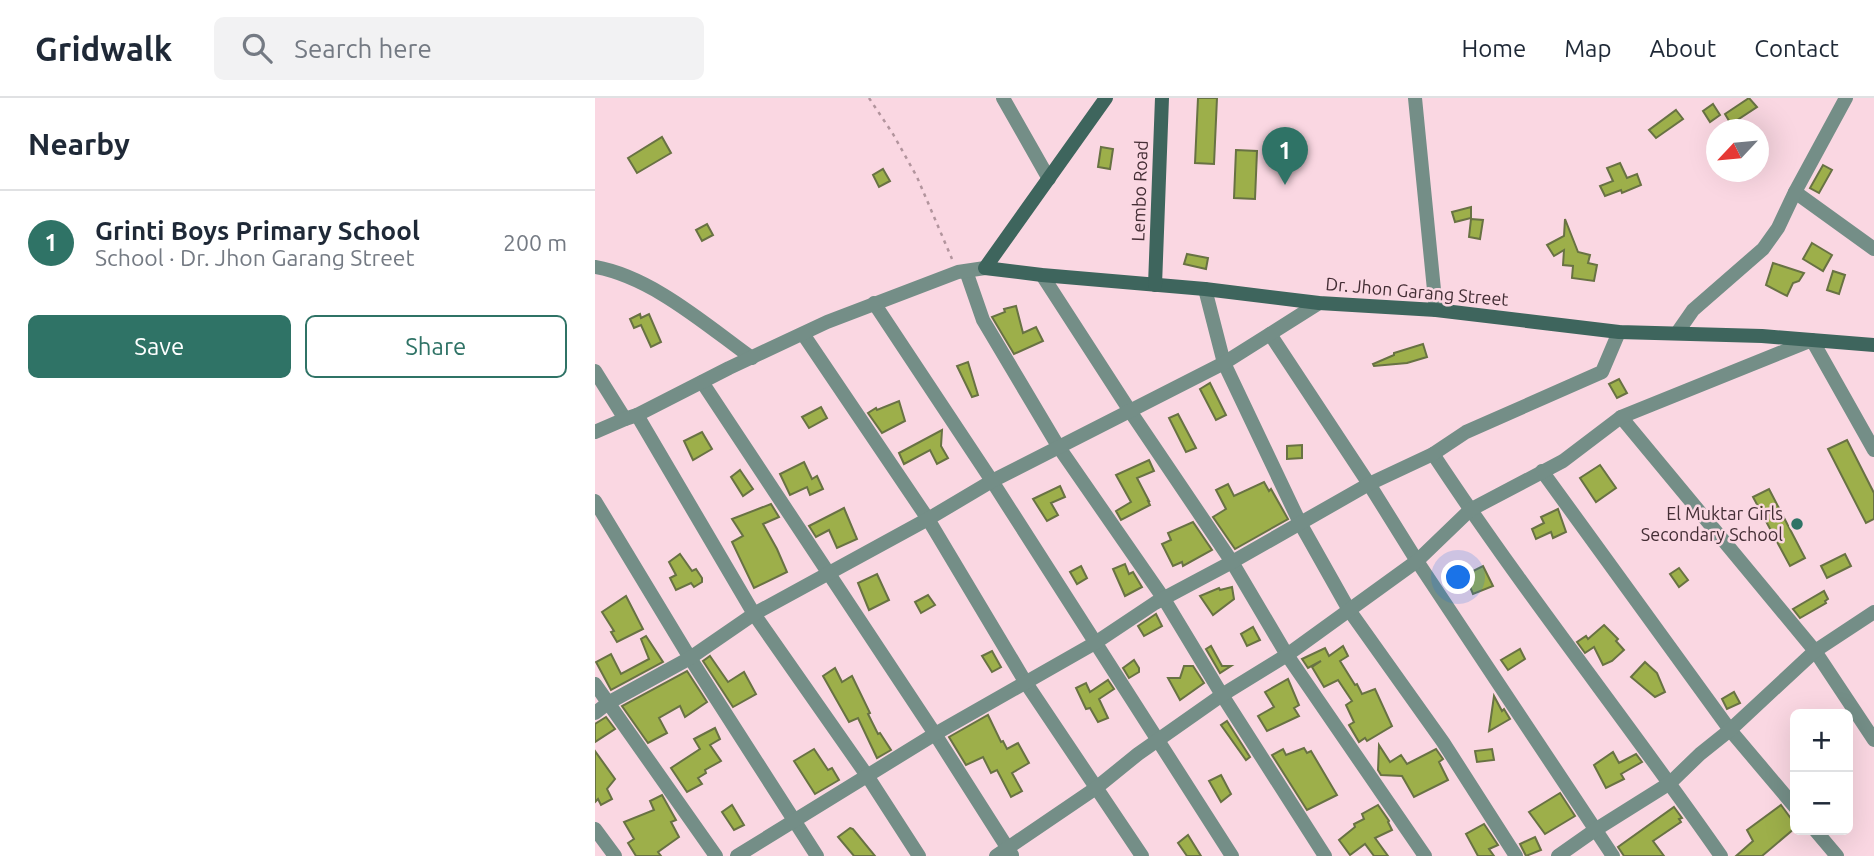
<!DOCTYPE html>
<html lang="en">
<head>
<meta charset="utf-8">
<style>
  body { margin:0; font-family:Ubuntu,sans-serif; background:#f2f2f3; color:#1f2937 }
  .controls { position:absolute; right:21px; bottom:21px; display:grid; overflow:hidden; border-radius:10px; box-shadow:0 7px 28px #0002 }
  .controls button { width:63px; height:63px; display:grid; place-items:center; padding:0; border:0; border-bottom:2px solid #e0e1e3; background:#fff; color:#1f2937; font:35px sans-serif }
  .compass { position:absolute; left:1111px; top:21px; width:63px; height:63px; border-radius:50%; background:#fff; box-shadow:0 7px 28px #0002; rotate:244deg }
  .you { position:absolute; left:864px; top:480px; width:24px; height:24px; margin:-18px; border:5px solid #fff; border-radius:50%; background:#1a73e8; box-shadow:0 0 0 10px #1a73e833 }
  .badge { display:grid; place-items:center; width:46px; height:46px; border-radius:50%; background:#2f7366; color:#fff; font-size:23px; font-weight:700 }
  .pin { position:absolute; translate:-50% -58px; filter:drop-shadow(0 2px 4px #0008) }
  .pin::after { content:''; position:absolute; top:37px; width:24px; height:21px; background:inherit; clip-path:polygon(0 0,100% 0,50% 100%) }
  .list { margin:0; padding:0; list-style:none }
  h2 { display:flex; justify-content:space-between; align-items:center; height:91px; margin:0; padding:0 28px; font-size:30px }
  h2 small { font-size:23px; font-weight:400; color:#747a83 }
  .list li { display:grid; grid-template-columns:46px 1fr auto; gap:21px; align-items:center; box-sizing:border-box; height:105px; padding:0 28px; border-top:2px solid #e0e1e3 }
  .list b { display:block; font-size:26px; white-space:nowrap }
  .list p { margin:0; font-size:23px; white-space:nowrap; color:#747a83 }
  .list em { font-size:23px; font-style:normal; color:#747a83 }
  .actions { display:flex; gap:14px; padding:21px 28px }
  .actions a { flex:1; padding:16px 0; border:2px solid #2f7366; border-radius:10px; text-align:center; font-size:24px; color:#2f7366 }
  .actions .main { background:#2f7366; color:#fff }
  .icon { flex:none; width:38px; height:38px; fill:none; stroke:currentColor; stroke-width:2; stroke-linecap:round; stroke-linejoin:round }
  .map { position:relative; flex:none; width:1279px; height:758px; overflow:hidden }
  header { display:flex; align-items:center; gap:42px; box-sizing:border-box; height:98px; padding:0 35px; background:#fff; border-bottom:2px solid #e0e1e3 }
  header strong { font-size:33px }
  nav { display:flex; gap:38px; margin-inline-start:auto; font-size:24px }
  .search { width:490px; height:63px; background:#f2f2f3; display:flex; align-items:center; gap:18px; box-sizing:border-box; padding:0 24px; border-radius:10px; color:#747a83; font-size:26px }
  main { display:flex }
  aside { flex:1; background:#fff }
  .map>svg:first-child { display:block }
</style>
</head>
<body>
<header>
<strong>Gridwalk</strong>
<div class="search"><svg class="icon" aria-label="search" viewBox="0 0 24 24"><circle cx="10" cy="10" r="6"/><path d="M15 15l6 6"/></svg>Search here</div>
<nav><a>Home</a><a>Map</a><a>About</a><a>Contact</a></nav>
</header>
<main>
<aside>
<h2>Nearby<small></small></h2>
<ul class="list">
<li><span class="badge">1</span><div><b>Grinti Boys Primary School</b><p>School · Dr. Jhon Garang Street</p></div><em>200 m</em></li>
</ul>
<div class="actions"><a class="main">Save</a><a>Share</a></div>
</aside>
<div class="map">
<svg width="1279" height="758" viewBox="0 0 1279 758">
  <rect width="100%" height="100%" fill="#fad7e2"/>
  <g fill="#9daf4a" stroke="#687243" stroke-width="2">
    <path d="M603,0h19l-3,66 -19,-1z"/>
    <path d="M1154,0l8,9 -26,17 -6,-10z"/>
    <path d="M1118,6l7,11 -10,7 -7,-11z"/>
    <path d="M1081,12l7,9 -27,19 -7,-8z"/>
    <path d="M67,39l9,16 -34,20 -9,-15z"/>
    <path d="M506,49l12,2 -3,20 -12,-2z"/>
    <path d="M641,52l21,1 -2,48 -21,-1z"/>
    <path d="M1025,65l7,15 10,-4 4,11 -19,8 -1,-3 -16,6 -5,-10 13,-5 -6,-13z"/>
    <path d="M1228,67l9,5 -13,23 -9,-5z"/>
    <path d="M288,71l7,12 -11,6 -6,-12z"/>
    <path d="M876,109v11l-16,4 -3,-10z"/>
    <path d="M876,121l12,1 -3,19 -11,-2z"/>
    <path d="M970,121l13,33 12,3 -2,8 9,2 -3,16 -22,-3 1,-12 -10,-1 1,-15 -10,6 -7,-11 17,-9z"/>
    <path d="M112,126l6,11 -11,6 -6,-11z"/>
    <path d="M1217,145l20,12 -9,16 -20,-12z"/>
    <path d="M592,156l21,4 -2,11 -22,-5z"/>
    <path d="M1178,165l31,10 -5,8 -6,2 -6,13 -21,-11z"/>
    <path d="M1238,173l12,4 -6,19 -12,-4z"/>
    <path d="M421,208l7,27 13,-6 7,14 -29,13 -22,-37 13,-5 -1,-3z"/>
    <path d="M45,216l1,4 8,-4 12,28 -10,5 -10,-22 -7,3 -4,-9z"/>
    <path d="M828,246l4,13 -20,6 -33,3 -1,-2 21,-9v-2z"/>
    <path d="M373,264l10,33 -6,2 -15,-31z"/>
    <path d="M1024,281l8,14 -10,5 -8,-14z"/>
    <path d="M615,285l16,32 -10,5 -16,-31z"/>
    <path d="M304,303l6,20 -23,12 -14,-20 8,-5 1,2z"/>
    <path d="M226,309l6,11 -18,10 -7,-11z"/>
    <path d="M583,316l18,34 -10,4 -17,-34z"/>
    <path d="M347,332l-1,16 7,12 -11,6 -7,-14 -26,14 -5,-11z"/>
    <path d="M107,334l10,17 -19,11 -9,-19z"/>
    <path d="M1252,342l27,53v26l-8,4 -38,-74z"/>
    <path d="M707,347v13l-15,1v-13z"/>
    <path d="M554,362l5,11 -17,7 12,23h-1l2,4 -29,15 -5,-9 15,-9 -15,-27z"/>
    <path d="M209,364l8,17 5,-3 6,13 -13,6 -3,-8 -17,8 -10,-21z"/>
    <path d="M1005,367l16,23 -20,14 -16,-24z"/>
    <path d="M145,372l13,19 -10,7 -12,-19z"/>
    <path d="M669,384l5,9 2,-2 17,30 -53,30 -22,-32 13,-8 -10,-19 12,-6 6,12z"/>
    <path d="M465,388l5,11 -14,6 7,12 -11,6 -14,-22z"/>
    <path d="M1174,391l36,69 -15,8 -37,-69z"/>
    <path d="M176,406l8,13 -16,7 14,25 10,23 -33,16 -22,-46 11,-6 -11,-17z"/>
    <path d="M249,410l13,31 -20,9 -8,-18 -13,7 -7,-11z"/>
    <path d="M963,411l8,23 -13,6 -2,-6 -15,7 -4,-10 12,-6 -3,-6z"/>
    <path d="M598,424l19,28 -29,16 -1,-4 -9,4 -11,-22 9,-4 -3,-7z"/>
    <path d="M85,456l12,17 4,-2 6,9v4l-8,5 -3,-4 -15,7 -6,-12 6,-3 -7,-13z"/>
    <path d="M1250,456l6,12 -24,12 -6,-12z"/>
    <path d="M530,466l4,10 4,-2 9,15 -17,9 -12,-27z"/>
    <path d="M486,468l6,12 -10,6 -7,-12z"/>
    <path d="M888,468l10,20 -20,8 -8,-19z"/>
    <path d="M1084,470l9,12 -9,7 -9,-13z"/>
    <path d="M282,476l12,26 -20,10 -11,-27z"/>
    <path d="M637,489l2,12 -21,16 -13,-19 19,-8 1,2z"/>
    <path d="M1229,493l4,8 -3,2 1,2 -26,15 -7,-9z"/>
    <path d="M333,497l7,10 -14,8 -6,-11z"/>
    <path d="M31,498l17,33 -26,13 -6,-10 3,-1 -12,-19z"/>
    <path d="M561,516l6,12 -18,10 -6,-10z"/>
    <path d="M1009,527l14,14 -2,2 8,9 -12,11 -9,4 -9,-18 -9,6 -8,-11 9,-6 2,3z"/>
    <path d="M658,529l7,13 -13,6 -6,-12z"/>
    <path d="M51,538l17,26 -52,28 -15,-28 15,-8 10,20 28,-15 -8,-20z"/>
    <path d="M616,548l11,20h9l-11,7 -14,-24z"/>
    <path d="M748,548l5,10 -8,5 15,24 2,-1 5,10 13,-5 17,37 -25,15 -2,-3 -6,4 -10,-17 5,-3 -8,-17 6,-4 -14,-21 -14,7 -12,-20 9,-6 -13,7 -6,-9 23,-11 4,8z"/>
    <path d="M925,551l5,10 -17,11 -7,-10z"/>
    <path d="M397,553l9,16 -9,5 -10,-16z"/>
    <path d="M115,558l18,26 16,-10 12,22 -23,13 -30,-46z"/>
    <path d="M539,562l5,8v4l-10,6 -6,-10z"/>
    <path d="M1050,564l12,11 8,19 -10,5 -24,-20z"/>
    <path d="M589,568h9l11,17 -24,17 -12,-22h12z"/>
    <path d="M240,570l7,14 10,-6 18,37 -2,1 10,20 2,-1 11,17 -14,8 -19,-40 -9,4 -26,-46z"/>
    <path d="M92,573l20,31 -22,15 -5,-11 -21,12 8,15 -19,10 -26,-37z"/>
    <path d="M693,581l11,26 -5,3 5,8 -32,15 -9,-15 16,-9 -9,-15z"/>
    <path d="M513,582l6,9 -15,10 9,19 -10,4 -8,-14 -4,1 -10,-21 10,-5 4,9z"/>
    <path d="M1139,594l6,11 -13,6 -5,-10z"/>
    <path d="M899,598l8,15 2,-2 6,10 -21,12z"/>
    <path d="M393,617l13,27 2,-1 4,8 11,-6 11,20 -17,10 10,18 -11,6 -14,-27 -6,3 -8,-16 -17,8 -17,-28z"/>
    <path d="M11,619l9,12 -20,13v-18z"/>
    <path d="M632,623l23,36 -4,3 -25,-35z"/>
    <path d="M120,630l5,11 -10,6 11,16 -16,9 1,3 -8,5 4,6 -15,8 -16,-24 29,-19 -6,-10z"/>
    <path d="M784,647l11,17 11,-7 6,9 29,-15 7,10 -4,3 9,18 -34,17 -12,-21 -21,-1 -3,-5z"/>
    <path d="M709,650l3,5 4,-2 26,44 -30,15 -35,-55 11,-6 3,6z"/>
    <path d="M219,651l14,21 4,-2 7,12 -24,14 -21,-33z"/>
    <path d="M897,651l2,11 -17,2 -2,-11z"/>
    <path d="M0,653l20,28 -8,10 5,10 -11,6 -3,-6 -3,3z"/>
    <path d="M1018,654l6,11 17,-9 6,8 -21,12 3,5 -18,9 -12,-23z"/>
    <path d="M626,677l10,19 -10,8 -12,-21z"/>
    <path d="M965,695l15,23 -30,18 -16,-22z"/>
    <path d="M67,697l14,25 -5,2 8,15 -21,15 3,4h-25l-8,-13 6,-4 -10,-17 30,-12 -4,-9z"/>
    <path d="M137,707l12,20 -10,5 -12,-18z"/>
    <path d="M783,707l11,16 -1,1 4,8 -17,8 13,18h-14l-9,-12 -15,11 -11,-15 16,-13 -1,-3 10,-5 -2,-5z"/>
    <path d="M1186,707l14,19v4l-33,28h-26l17,-15 -6,-11z"/>
    <path d="M1079,709l8,11 -3,1 2,3 -28,19 11,15h-40l-6,-9z"/>
    <path d="M889,726l14,21 -9,4 5,7h-16l-12,-22z"/>
    <path d="M255,730l3,1 22,27h-21l-16,-19z"/>
    <path d="M593,737l13,21h-14l-9,-13z"/>
    <path d="M940,739l6,13 -15,6 -6,-12z"/>
  </g>
  <g fill="none" stroke-linecap="round" stroke-linejoin="round">
    <path stroke="#b2949d" stroke-width="2.5" stroke-dasharray="3.5 5" stroke-linecap="butt" d="M274,0l24,36 24,43 35,82"/>
    <g stroke="#748e87" stroke-width="14">
      <path d="M408,0l46,81"/>
      <path d="M820,0l21,212"/>
      <path d="M1200,94l79,57"/>
      <path d="M0,169c57,10 111,58 157,91"/>
      <path d="M371,173l17,49 75,126 106,153 58,96 103,161"/>
      <path d="M447,177l88,136 102,151 55,93 138,201"/>
      <path d="M610,191l19,74 76,160 49,87 94,132 73,114"/>
      <path d="M279,205l118,178 240,375"/>
      <path d="M1082,235l16,-23 70,-61 15,-21 17,-36 51,-94"/>
      <path d="M208,236l125,185 98,164 116,173"/>
      <path d="M675,236l99,150 48,77 196,295"/>
      <path d="M0,273l30,48"/>
      <path d="M107,284l233,352 77,121"/>
      <path d="M42,317l117,199 114,163 51,79"/>
      <path d="M1026,319l194,234 59,89"/>
      <path d="M0,334l30,-13 12,-4 92,-47 98,-46 131,-50 27,-4"/>
      <path d="M838,356c91,138 194,267 288,402"/>
      <path d="M947,373l188,259 65,77"/>
      <path d="M0,403l95,157 127,198"/>
      <path d="M0,586l121,172"/>
      <path d="M0,615l13,-10 82,-45 64,-44 174,-95 64,-38 232,-118 95,-60"/>
      <path d="M0,731l20,27"/>
      <path d="M1220,732l22,26"/>
      <path d="M142,758l198,-122 160,-91 60,-40 77,-41 137,-78 64,-30 33,-22 136,-60 17,-40"/>
      <path d="M401,758l100,-68 42,-34 84,-59 65,-40 130,-94 53,-51 93,-49 58,-44 191,-77 62,110"/>
      <path d="M963,758l37,-26 75,-47 30,-29 30,-24 85,-79 59,-39"/>
    </g>
    <g stroke="#3e655d" stroke-width="14">
      <path d="M511,0l-121,170 57,7 163,14 114,14 117,7 183,22 143,4 112,9"/>
      <path d="M560,187l7,-187"/>
    </g>
  </g>
  <circle fill="#2f7366" stroke="#fad7e2" stroke-width="2.5" cx="1202" cy="426" r="7"/>
  <g text-anchor="middle" stroke-width="5" stroke-linejoin="round" paint-order="stroke">
    <g font-size="18" fill="#442e35" stroke="#fad7e2">
      <text transform="translate(545 93) rotate(-88)" y="6">Lembo Road</text>
      <text transform="translate(822 194) rotate(5)" y="6">Dr. Jhon Garang Street</text>
    </g>
    <g font-size="18" fill="#442e35" stroke="#fad7e2" text-anchor="end">
      <text x="1188" y="422">El Muktar Girls<tspan x="1188" dy="21">Secondary School</tspan></text>
    </g>
  </g>
</svg>
<div class="controls">
<button>+</button>
<button>−</button>
</div>
<svg class="compass" viewBox="-18 -18 36 36"><path d="M0-13l5 13h-10z" fill="#e53935"/><path d="M0 13l5-13h-10z" fill="#747a83"/></svg>
<div class="you"></div>
<div class="pin badge" style="left:690px;top:87px">1</div>
</div>
</main>
</body>
</html>
